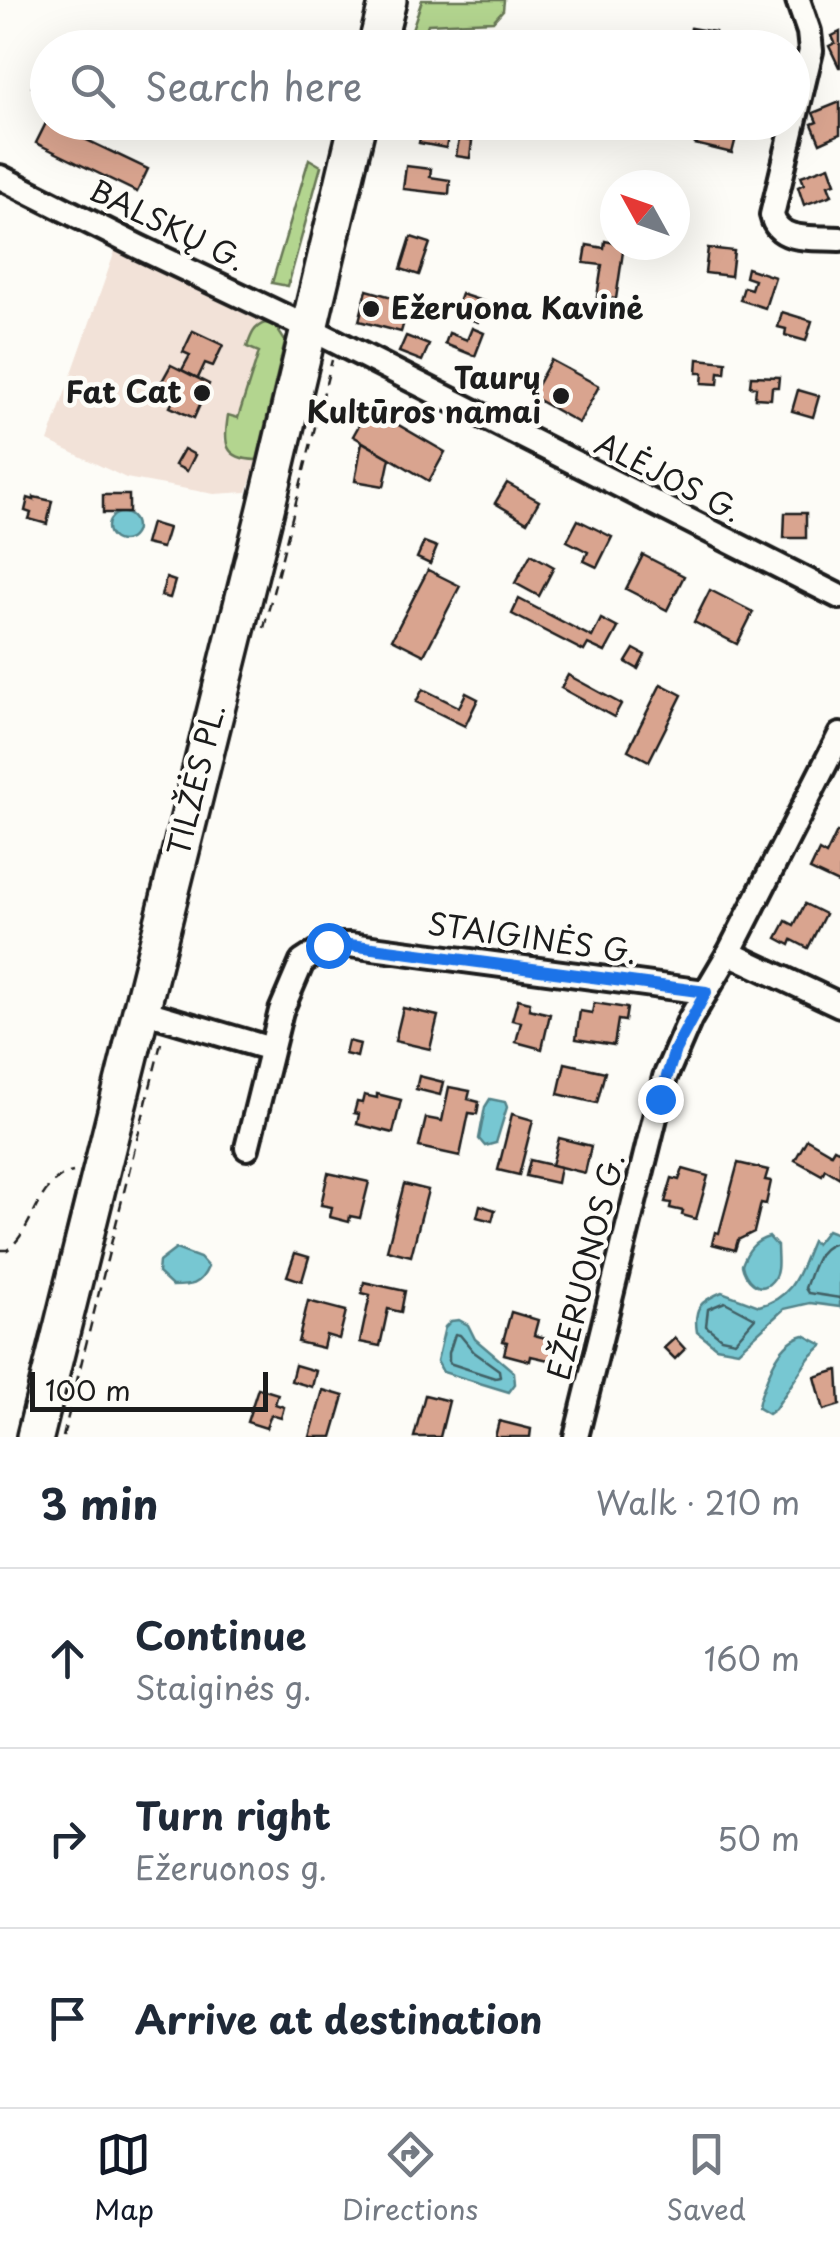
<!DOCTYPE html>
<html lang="en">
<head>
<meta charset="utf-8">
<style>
  body { margin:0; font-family:"Playpen Sans",sans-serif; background:#f6f6f7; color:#1f2937 }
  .compass { position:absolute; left:600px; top:170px; width:90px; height:90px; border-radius:50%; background:#fff; box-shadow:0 10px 40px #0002; rotate:310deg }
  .scale { position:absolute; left:30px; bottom:25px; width:238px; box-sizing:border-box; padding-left:10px; border:5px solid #1c1c1c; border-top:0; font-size:28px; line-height:35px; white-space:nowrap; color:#1c1c1c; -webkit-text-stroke:8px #fdfcf7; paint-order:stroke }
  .stop { position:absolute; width:30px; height:30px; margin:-22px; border:8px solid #1a73e8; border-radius:50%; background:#fff }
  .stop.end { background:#1a73e8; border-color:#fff; box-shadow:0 2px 10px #0008 }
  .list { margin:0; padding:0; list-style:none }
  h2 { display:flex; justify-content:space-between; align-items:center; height:130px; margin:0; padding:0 40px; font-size:42px }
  h2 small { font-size:32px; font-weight:400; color:#747a83 }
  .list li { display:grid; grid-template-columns:65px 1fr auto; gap:30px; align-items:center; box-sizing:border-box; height:180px; padding:0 40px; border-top:2px solid #e0e1e3 }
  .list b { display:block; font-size:38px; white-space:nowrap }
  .list p { margin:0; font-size:32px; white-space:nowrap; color:#747a83 }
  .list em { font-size:32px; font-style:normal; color:#747a83 }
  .icon { flex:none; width:55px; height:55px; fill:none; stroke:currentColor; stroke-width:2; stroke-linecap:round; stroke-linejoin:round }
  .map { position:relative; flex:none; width:840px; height:1437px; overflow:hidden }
  .search { position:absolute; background:#fff; box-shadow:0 10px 40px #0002; left:30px; right:30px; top:30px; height:110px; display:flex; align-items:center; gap:25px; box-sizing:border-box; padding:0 35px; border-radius:55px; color:#747a83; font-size:38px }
  .sheet { height:670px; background:#fff }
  nav { display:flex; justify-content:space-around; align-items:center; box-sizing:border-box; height:140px; border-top:2px solid #e0e1e3; background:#fff; font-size:28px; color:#747a83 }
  nav a { display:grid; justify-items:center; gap:5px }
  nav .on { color:#111827 }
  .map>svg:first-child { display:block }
</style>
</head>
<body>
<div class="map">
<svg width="840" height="1437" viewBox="0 0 840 1437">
  <rect width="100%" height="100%" fill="#fdfcf7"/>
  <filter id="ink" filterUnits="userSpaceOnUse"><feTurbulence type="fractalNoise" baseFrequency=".01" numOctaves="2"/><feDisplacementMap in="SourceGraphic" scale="20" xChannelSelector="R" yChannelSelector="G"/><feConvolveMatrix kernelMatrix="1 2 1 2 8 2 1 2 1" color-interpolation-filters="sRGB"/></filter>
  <g filter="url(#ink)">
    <path fill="#f2e2d8" d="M115,251l159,73 -9,-1 -18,24 12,5 -21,67 -10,-3 -4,24 16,19 17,1 -10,32 -33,2 -88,-16 -78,-37z"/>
    <g fill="#b3d58f" stroke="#687856" stroke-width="2.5">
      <path d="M422,0h82l-1,10 -10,11 -65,3 -8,23h-14z"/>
      <path d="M309,159l12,7 -33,120 -16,-3z"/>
      <path d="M265,323l9,1 11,17 -28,119c-34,-1 -33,-17 -29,-45l10,3 21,-66 -12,-5c4,-11 6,-20 18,-24z"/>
    </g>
    <g fill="#77c7d2" stroke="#538389" stroke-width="2.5">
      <circle cx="122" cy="527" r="14"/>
      <path d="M490,1099l15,3 2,5 -11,36 -11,3 -6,-7 6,-32z"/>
      <path d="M827,1230l13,5v72l-30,-4 -26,6 -46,42 -22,-4 -19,-15c-4,-25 4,-31 25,-40l37,14c36,-9 40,-35 53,-65l4,3z"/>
      <path d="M769,1237l8,9c0,12 3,26 -5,35 -13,15 -28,-3 -30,-16 5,-14 12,-24 27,-28z"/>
      <path d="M176,1249l24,9 8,9c-8,19 -17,19 -36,19l-14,-13 1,-11z"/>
      <path d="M459,1320l9,5 7,14 39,33 1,12 -6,8 -66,-20 -6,-11 8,-34 6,-6z"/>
      <path d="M804,1335l19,10 -14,13 -34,51 -7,5 -10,-6 1,-7c8,-23 18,-59 45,-66z"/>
    </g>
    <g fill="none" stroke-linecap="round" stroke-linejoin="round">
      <g stroke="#406065" stroke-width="2.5">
        <path d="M840,1243c-24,1 -27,26 -35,45l3,5 32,5"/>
        <path d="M725,1302l30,16 -20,23 -14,-3 -15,-12 2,-17z"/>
        <path d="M455,1334l5,1 14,17 25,18 1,7 -5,1 -46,-15v-10z"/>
      </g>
    </g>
    <g fill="#d9a48f" stroke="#1c1c1c" stroke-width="2.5">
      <path d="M691,28l24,4 -3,16h-24z"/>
      <path d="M840,32v35h-1l-10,-21 6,-3 -3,-7z"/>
      <path d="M39,74l9,5 -4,14 -12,-6z"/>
      <path d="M840,102v32l-20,9 -8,-19 5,-2 -4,-9z"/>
      <path d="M47,121l101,48 -11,23 -101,-49z"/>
      <path d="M423,122l28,1 -5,25 -27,-5z"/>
      <path d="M701,122h39l-8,31 -37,-9z"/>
      <path d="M459,139l13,2 -2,17 -14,-2z"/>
      <path d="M406,166l25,3 -1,8 20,3 -1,14 -46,-5z"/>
      <path d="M829,166l6,17 -7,2 4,10 -28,10 -6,-18 6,-3 -3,-8z"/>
      <path d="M411,237l19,6 -11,32 -18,-6z"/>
      <path d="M605,241l19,4 -8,54 -19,-2 5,-32 -18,-2 3,-18 17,3z"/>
      <path d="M708,248l26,3 -3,25 -26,-3z"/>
      <path d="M747,268l28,9 -10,31 -25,-8 4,-13 7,2 3,-9 -9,-3z"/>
      <path d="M367,290l43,12 -9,30 -42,-11z"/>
      <path d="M461,294l24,8 -7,20 -24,-8z"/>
      <path d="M782,312l30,9 -6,20 -21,-6 1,-6 -8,-2z"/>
      <path d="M472,328l12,5 -9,23 -30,-12 4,-11 18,7z"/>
      <path d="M193,331l30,14 -10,21 -8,-3 -7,15 -16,-8 8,-15 -7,-3z"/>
      <path d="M406,336l23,9 -7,16 -23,-9z"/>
      <path d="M698,359l28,3 -1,11 -6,-1 -1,12 -16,-1 1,-10h-6z"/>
      <path d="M551,360l48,26 -20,37 -48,-27z"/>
      <path d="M171,365l38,19 -15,34 -24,-11 8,-16 -17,-8z"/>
      <path d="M751,376l28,1 -1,10h-6l-1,12 -16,-1 1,-11 -6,-1z"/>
      <path d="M798,390l21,6 -6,21 -21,-6z"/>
      <path d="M367,411l26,15 2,-3 50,29 -16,29 -76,-45z"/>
      <path d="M362,442l28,16 -6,28 -29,-5z"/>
      <path d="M184,449l11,6 -8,16 -12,-6z"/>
      <path d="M507,483l32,18 -12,21 -32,-19z"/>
      <rect x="103" y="495" width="26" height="18"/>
      <path d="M34,497l18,4 -5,23 -18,-5 2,-6 -6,-2 3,-13 6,2z"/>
      <path d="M785,513h21v25h-22z"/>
      <path d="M578,520l34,17 -15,30 -13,-6 4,-9 -21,-11z"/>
      <path d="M151,523l17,5 -6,20 -17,-4z"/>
      <path d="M424,542l13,5 -7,17 -13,-6z"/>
      <path d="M531,554l23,13 -15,29 -24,-13z"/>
      <path d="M643,555l41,21 -17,34 -41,-21z"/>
      <path d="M428,570l32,16 -36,69 -32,-16z"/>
      <path d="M166,578l9,3 -5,17 -9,-2z"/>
      <path d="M710,590l43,22 -16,32 -43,-22z"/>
      <path d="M519,599l73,38 9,-18 17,9 -13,24 -17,-8 -4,7 -72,-37z"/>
      <path d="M634,649l11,6 -7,14 -12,-7z"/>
      <path d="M568,675l53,29 -7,13 -53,-29z"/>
      <path d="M661,684l21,11 -33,66 -21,-11z"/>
      <path d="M423,689l36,18 7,-14 12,6 -13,27 -49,-24z"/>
      <path d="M837,832l3,1v51l-30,-14 9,-19 7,4z"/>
      <path d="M805,904l20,10 -17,34 -16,-8 -2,5 -13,-7 9,-17 8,4z"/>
      <path d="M518,999l12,3 -1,7 21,5 -8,35 -26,-7 5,-20 -9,-2z"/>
      <path d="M594,1003l33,5 -2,13 -7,-1 -4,25 -38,-6 4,-28 12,2z"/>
      <path d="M403,1008l35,8 -8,33 -35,-8z"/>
      <path d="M348,1041l12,3 -3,13 -12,-3z"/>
      <path d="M565,1063l40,9 -8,31 -39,-9z"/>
      <path d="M419,1076l24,6 -3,13 -24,-6z"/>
      <path d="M449,1087l21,4 -2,8 11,3 -2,12 -8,-1 -9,43 -41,-9 7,-29 16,3z"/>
      <path d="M377,1094l24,6 -8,33 -36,-9 2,-10 -5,-1 3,-11 5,1 2,-8 13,3z"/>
      <path d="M512,1114l21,6 -14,55 -21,-5z"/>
      <path d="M559,1138l32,8 -6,27 -33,-8z"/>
      <path d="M807,1139l24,14 3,-5 6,3v27l-15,-9 -3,6 -27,-15z"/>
      <path d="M530,1160l30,7 -3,16 -31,-7z"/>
      <path d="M738,1163l30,7 -3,10 6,1 -5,23 -5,-1 -7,29 -16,8 -3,10 -23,-6 3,-12 4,1z"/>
      <path d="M683,1169l25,7 -12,43 -14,-4 1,-4 -13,-3 1,-5 -6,-1 7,-24 7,2z"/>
      <path d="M328,1173l41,9 -9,36 -10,-2 -1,6 -19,-5 2,-10 -11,-2z"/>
      <path d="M404,1184l24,6 -17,66 -24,-6z"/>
      <path d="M480,1205l15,5 -3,11 -15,-4z"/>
      <path d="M295,1253l14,4 -7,24 -15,-5z"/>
      <path d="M364,1282l41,9 -4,21 -13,-3 -8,37 -20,-4 10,-47 -8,-2z"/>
      <path d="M308,1301l38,10 -7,28 -13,-4 -3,13 -25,-6z"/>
      <path d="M511,1312l27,8 -4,15 24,6 -5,20 -22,-5 -1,5 -26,-7 3,-12 -4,-1z"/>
      <path d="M675,1338l10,11 -10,10 -11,-11z"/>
      <path d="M295,1365l21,6 -4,16 -21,-6z"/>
      <path d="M838,1370l2,35 -16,5 -9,-33z"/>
      <path d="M258,1388l20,6 -3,10 9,3 -3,11 -10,-3 -5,13 -19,-6z"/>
      <path d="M323,1390l21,6 -12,41h-22z"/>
      <path d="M425,1395l24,6 -9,36h-26z"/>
      <path d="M499,1421l32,8 -1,8h-35z"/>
    </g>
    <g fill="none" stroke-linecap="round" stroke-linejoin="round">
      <defs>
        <g id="minor">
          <path d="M798,0l11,32 2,19 -39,164c6,29 44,22 68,24"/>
          <path d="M0,177l139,70 170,81 531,269"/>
          <path d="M729,953l111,52"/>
          <path d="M139,1010l132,39"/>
          <path d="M247,1148l34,-137 21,-49 26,-17h22l355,47"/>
          <path d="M576,1437l89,-360 25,-58 39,-66 111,-218"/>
        </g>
        <g id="highway">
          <path d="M376,48l12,-48"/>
          <path d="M35,1437l231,-928 92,-387"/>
        </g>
      </defs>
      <use href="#minor" stroke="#1c1c1c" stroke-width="30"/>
      <use href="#highway" stroke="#1c1c1c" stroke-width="42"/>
      <g stroke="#1c1c1c" stroke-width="2.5" stroke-dasharray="10 8" stroke-linecap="butt">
        <path d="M264,628l68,-268"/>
        <path d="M0,1250h7c28,-20 29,-70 66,-78"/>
        <path d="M63,1437l99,-398"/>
      </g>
      <use href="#minor" stroke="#fdfcf7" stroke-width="22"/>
      <use href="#highway" stroke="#fdfcf7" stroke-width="35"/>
    </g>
  </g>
  <g fill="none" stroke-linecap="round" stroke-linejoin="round" filter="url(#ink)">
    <path stroke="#1a73e8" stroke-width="12" d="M328,945h22l356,47 -31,58 -15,49"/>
  </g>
  <g fill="#1c1c1c" stroke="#fdfcf7" stroke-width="4">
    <circle cx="371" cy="309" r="10"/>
    <circle cx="202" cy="393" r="10"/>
    <circle cx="561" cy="396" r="10"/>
  </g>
  <g text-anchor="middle" stroke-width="9" stroke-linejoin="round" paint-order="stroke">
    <g font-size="30" fill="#1c1c1c" stroke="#fdfcf7">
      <text transform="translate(167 226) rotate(26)" y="10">BALSKŲ G.</text>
      <text transform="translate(668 478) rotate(27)" y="10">ALĖJOS G.</text>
      <text transform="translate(197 780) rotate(-76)" y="10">TILŽĖS PL.</text>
      <text transform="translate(532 939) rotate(8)" y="10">STAIGINĖS G.</text>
      <text transform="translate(587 1267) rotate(-76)" y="10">EŽERUONOS G.</text>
    </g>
    <g font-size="30" font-weight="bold" fill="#1c1c1c" stroke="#fdfcf7" text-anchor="end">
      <text x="391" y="319" text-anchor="start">Ežeruona Kavinė</text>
      <text x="541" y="389">Taurų<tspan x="541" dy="34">Kultūros namai</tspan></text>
      <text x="182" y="403">Fat Cat</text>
    </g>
  </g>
</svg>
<svg class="compass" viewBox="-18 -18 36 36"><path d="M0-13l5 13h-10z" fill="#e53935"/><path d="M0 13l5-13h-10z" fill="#747a83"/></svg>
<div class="scale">100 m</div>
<div class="stop" style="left:328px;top:945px"></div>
<div class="stop end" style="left:660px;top:1099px"></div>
<div class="search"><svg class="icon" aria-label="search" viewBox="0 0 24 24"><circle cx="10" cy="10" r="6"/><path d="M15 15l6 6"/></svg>Search here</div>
</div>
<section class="sheet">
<h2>3 min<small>Walk · 210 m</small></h2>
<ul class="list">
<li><svg class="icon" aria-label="ahead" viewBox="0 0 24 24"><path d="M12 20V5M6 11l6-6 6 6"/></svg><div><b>Continue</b><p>Staiginės g.</p></div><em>160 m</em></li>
<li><svg class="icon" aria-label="right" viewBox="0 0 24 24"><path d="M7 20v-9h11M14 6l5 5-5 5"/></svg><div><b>Turn right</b><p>Ežeruonos g.</p></div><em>50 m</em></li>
<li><svg class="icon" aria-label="arrive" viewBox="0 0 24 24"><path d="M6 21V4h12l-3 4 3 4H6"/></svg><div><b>Arrive at destination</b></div></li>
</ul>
</section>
<nav>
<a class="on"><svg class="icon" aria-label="map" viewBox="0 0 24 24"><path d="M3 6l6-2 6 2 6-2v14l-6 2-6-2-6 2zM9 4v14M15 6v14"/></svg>Map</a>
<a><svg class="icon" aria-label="directions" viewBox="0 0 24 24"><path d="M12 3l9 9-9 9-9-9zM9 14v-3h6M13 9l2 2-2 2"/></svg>Directions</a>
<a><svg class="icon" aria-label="saved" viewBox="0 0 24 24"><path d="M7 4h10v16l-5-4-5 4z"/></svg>Saved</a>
</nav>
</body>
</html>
